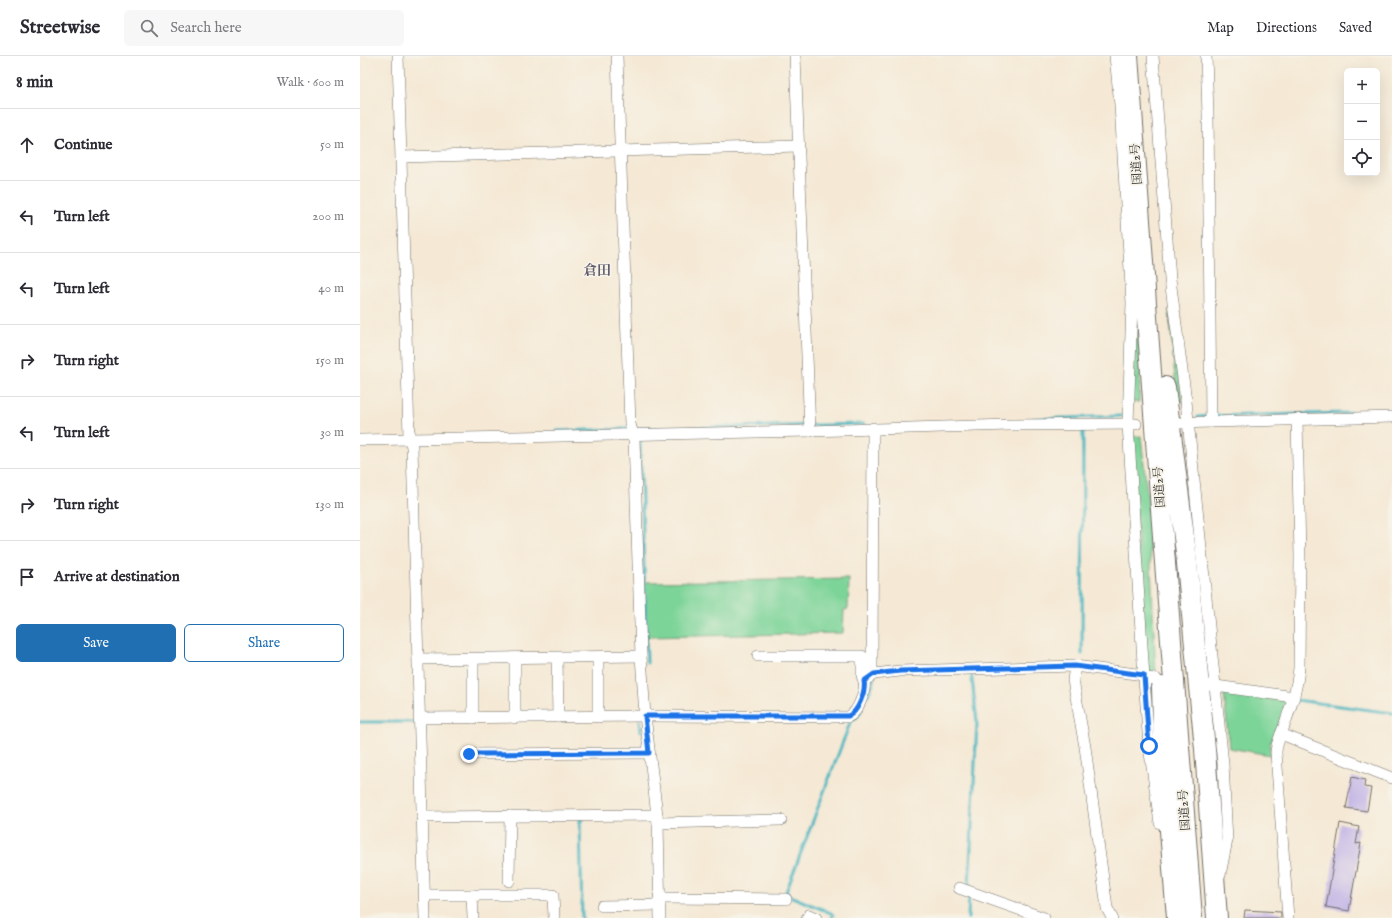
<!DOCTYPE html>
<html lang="en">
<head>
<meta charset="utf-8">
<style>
  body { margin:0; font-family:"IM FELL English","Noto Serif JP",serif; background:#f7f7f7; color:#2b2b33 }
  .controls { position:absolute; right:12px; top:12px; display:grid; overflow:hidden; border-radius:6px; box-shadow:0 4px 16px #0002 }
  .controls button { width:36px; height:36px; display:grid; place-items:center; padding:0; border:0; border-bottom:1px solid #e1e1e2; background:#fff; color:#2b2b33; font:20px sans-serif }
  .stop { position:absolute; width:12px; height:12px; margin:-9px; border:3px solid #1a73e8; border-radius:50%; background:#fff }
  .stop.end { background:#1a73e8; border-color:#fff; box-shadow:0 1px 4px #0008 }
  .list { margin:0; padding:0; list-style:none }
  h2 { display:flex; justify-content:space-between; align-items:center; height:52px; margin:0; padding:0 16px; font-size:17px }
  h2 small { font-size:13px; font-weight:400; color:#7c7c81 }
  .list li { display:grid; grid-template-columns:26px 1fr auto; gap:12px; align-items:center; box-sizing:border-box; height:72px; padding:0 16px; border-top:1px solid #e1e1e2 }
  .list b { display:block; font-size:15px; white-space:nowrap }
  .list em { font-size:13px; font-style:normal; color:#7c7c81 }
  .actions { display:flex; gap:8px; padding:12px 16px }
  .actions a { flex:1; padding:9px 0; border:1px solid #1f6fb2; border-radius:6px; text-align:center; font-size:14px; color:#1f6fb2 }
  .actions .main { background:#1f6fb2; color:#fff }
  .icon { flex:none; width:22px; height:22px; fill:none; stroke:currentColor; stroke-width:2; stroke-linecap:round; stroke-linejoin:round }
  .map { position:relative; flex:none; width:1032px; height:862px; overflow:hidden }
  header { display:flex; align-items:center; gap:24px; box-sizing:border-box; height:56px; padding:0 20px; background:#fff; border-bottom:1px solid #e1e1e2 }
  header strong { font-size:19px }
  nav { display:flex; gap:22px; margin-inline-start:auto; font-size:14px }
  .search { width:280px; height:36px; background:#f7f7f7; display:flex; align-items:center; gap:10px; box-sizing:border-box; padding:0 14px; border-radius:6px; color:#7c7c81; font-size:15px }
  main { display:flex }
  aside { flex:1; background:#fff }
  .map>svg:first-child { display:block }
</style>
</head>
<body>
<header>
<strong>Streetwise</strong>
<div class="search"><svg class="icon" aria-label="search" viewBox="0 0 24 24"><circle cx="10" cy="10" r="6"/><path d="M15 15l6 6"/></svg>Search here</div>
<nav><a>Map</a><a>Directions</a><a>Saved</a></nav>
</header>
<main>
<aside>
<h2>8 min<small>Walk · 600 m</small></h2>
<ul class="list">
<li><svg class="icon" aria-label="ahead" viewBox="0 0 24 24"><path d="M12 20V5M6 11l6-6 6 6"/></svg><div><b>Continue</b></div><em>50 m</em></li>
<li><svg class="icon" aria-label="left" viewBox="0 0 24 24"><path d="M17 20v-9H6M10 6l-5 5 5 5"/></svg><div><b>Turn left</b></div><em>200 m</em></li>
<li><svg class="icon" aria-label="left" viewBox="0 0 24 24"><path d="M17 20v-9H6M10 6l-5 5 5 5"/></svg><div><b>Turn left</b></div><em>40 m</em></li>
<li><svg class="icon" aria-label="right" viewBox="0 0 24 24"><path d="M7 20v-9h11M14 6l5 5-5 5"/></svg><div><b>Turn right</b></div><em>150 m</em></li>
<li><svg class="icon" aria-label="left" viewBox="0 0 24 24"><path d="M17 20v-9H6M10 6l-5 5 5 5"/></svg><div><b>Turn left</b></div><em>30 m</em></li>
<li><svg class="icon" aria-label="right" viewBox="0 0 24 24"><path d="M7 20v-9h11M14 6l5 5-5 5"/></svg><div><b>Turn right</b></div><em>130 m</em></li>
<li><svg class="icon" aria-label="arrive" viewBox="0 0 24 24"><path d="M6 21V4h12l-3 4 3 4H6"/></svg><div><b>Arrive at destination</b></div></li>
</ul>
<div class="actions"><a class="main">Save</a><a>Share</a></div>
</aside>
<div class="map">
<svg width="1032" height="862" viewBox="0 0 1032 862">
  <rect width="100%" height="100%" fill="#f7f3e8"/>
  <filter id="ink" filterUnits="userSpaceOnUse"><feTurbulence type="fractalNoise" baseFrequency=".025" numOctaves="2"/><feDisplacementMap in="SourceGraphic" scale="8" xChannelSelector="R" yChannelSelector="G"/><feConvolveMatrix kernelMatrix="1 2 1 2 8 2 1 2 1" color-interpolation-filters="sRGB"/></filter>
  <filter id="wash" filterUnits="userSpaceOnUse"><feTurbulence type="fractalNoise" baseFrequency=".012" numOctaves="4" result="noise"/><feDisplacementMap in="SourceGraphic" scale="16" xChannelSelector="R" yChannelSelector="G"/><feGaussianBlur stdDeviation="0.9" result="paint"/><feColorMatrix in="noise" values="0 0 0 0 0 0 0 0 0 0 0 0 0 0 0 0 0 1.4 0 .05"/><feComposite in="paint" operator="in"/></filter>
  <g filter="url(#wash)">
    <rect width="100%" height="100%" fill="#f5e9d5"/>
    <g fill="#7dd499" stroke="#548062">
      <path d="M777,251l4,49 -2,46h-8z"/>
      <path d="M809,253l14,93h-6z"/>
      <path d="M781,380l7,66 8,174 -10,-3 -15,-236z"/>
      <path d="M489,523l-1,30 -4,1 -1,23 -196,4 -2,-55z"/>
      <path d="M864,636l62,8 1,3 -17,41v11l-41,-7z"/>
    </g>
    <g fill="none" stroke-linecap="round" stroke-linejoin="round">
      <g stroke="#48b6c1" stroke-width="3">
        <path d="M853,360l139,-3"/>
        <path d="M838,361l10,-1"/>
        <path d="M674,363l87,-3"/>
        <path d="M274,373l230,-5"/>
        <path d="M196,375l72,-2"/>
        <path d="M280,383l7,224"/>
        <path d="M722,598l1,-226"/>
        <path d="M508,639l6,-14 -2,-3"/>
        <path d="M936,644l96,13"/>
        <path d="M290,646v10"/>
        <path d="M493,664l6,-5 2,-4"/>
        <path d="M280,665l1,10"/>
        <path d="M0,666h58"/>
        <path d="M609,832l8,-166 -6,-51"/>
        <path d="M222,862l-2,-98h3"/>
        <path d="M472,862l1,-3 -2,-2 -41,-17 -4,-4 64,-169 -1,-2"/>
        <path d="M608,862l1,-24"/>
      </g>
    </g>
    <g id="blocks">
      <g fill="#c6b9e6">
        <path d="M992,721l13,3 -1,7 7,1 -4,23 -21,-3z"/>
        <path d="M980,767l19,4 -3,17 5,-1 -12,68 -23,-4z"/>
        <path d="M885,854l36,2v6h-37z"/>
      </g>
    </g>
  </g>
  <g filter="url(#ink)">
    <use href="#blocks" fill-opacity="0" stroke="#726e66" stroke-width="1"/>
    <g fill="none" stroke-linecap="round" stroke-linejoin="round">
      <defs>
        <g id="street">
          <path d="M38,0l11,379 3,12 13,471"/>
          <path d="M257,0l13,368 4,14 7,218 4,60 13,107 2,95"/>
          <path d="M435,0l15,375"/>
          <path d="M755,0l5,49 12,198 -4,121 16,254 5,68 11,77"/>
          <path d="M793,0l17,223 16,122 37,363 4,76 -7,35"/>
          <path d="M846,0l2,58 3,308 181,-5"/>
          <path d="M42,101l396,-11"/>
          <path d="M818,367l33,-1"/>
          <path d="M513,372l-1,242 2,4"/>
          <path d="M0,384l450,-9 200,-6 126,-1"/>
          <path d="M398,600h104v20l2,5"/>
          <path d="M238,601v60"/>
          <path d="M197,602l1,59"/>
          <path d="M59,603l222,-3"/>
          <path d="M113,603v59"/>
          <path d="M715,610l-2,14 12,67 22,161 5,10"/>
          <path d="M784,622l12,1"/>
          <path d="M849,629l85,12"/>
          <path d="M61,662l224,-2 203,1c10,-4 18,-26 16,-36l10,-7 26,-3 175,-5 69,9"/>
          <path d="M155,662v-60"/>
          <path d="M921,678l111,44"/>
          <path d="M109,698l180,-1"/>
          <path d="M62,761l235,-2"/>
          <path d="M298,767l123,-3"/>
          <path d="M149,825l1,-65"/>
          <path d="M599,832l85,30"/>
          <path d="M65,839h128l1,23"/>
          <path d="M112,839l1,23"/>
          <path d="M299,842l127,1"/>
          <path d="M242,850l58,-1"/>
          <path d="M447,862l2,-3 7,3"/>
          <path d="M928,862l-12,-165c0,-9 4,-16 7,-24 7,-20 14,-39 16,-61l1,-112 -3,-137"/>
        </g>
        <g id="highway">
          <path d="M768,0l34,467 30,395"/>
          <path d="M805,331l21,166 19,196 12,169"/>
          <path d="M802,631l2,69 13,162"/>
        </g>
      </defs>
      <use href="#street" stroke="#726e66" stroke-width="12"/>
      <use href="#highway" stroke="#726e66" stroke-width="22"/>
      <use href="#street" stroke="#fff" stroke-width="11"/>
      <use href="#highway" stroke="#fff" stroke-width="20"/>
    </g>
  </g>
  <g fill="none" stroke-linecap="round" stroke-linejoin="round" filter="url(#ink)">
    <path stroke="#1a73e8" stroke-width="5" d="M109,698l180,-1 -4,-37h203c10,-3 18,-25 16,-35l10,-7 26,-3 175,-5 69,9 5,71"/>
  </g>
  <g text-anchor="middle" stroke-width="3.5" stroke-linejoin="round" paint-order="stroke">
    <g font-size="12" fill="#2b2b2b" stroke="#f7f3e8">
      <text transform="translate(776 108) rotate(-94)" y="4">国道2号</text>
      <text transform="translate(799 431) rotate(-94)" y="4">国道2号</text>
      <text transform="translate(824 754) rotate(-94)" y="4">国道2号</text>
    </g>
    <g font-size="14" font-weight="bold" fill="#615d6c" stroke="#f7f3e8">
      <text x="237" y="219">倉田</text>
    </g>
  </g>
</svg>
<div class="controls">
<button>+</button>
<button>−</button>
<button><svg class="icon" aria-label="locate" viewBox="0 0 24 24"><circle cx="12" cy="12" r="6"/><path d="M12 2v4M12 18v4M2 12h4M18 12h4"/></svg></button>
</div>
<div class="stop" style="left:789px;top:690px"></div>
<div class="stop end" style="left:109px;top:698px"></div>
</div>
</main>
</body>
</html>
